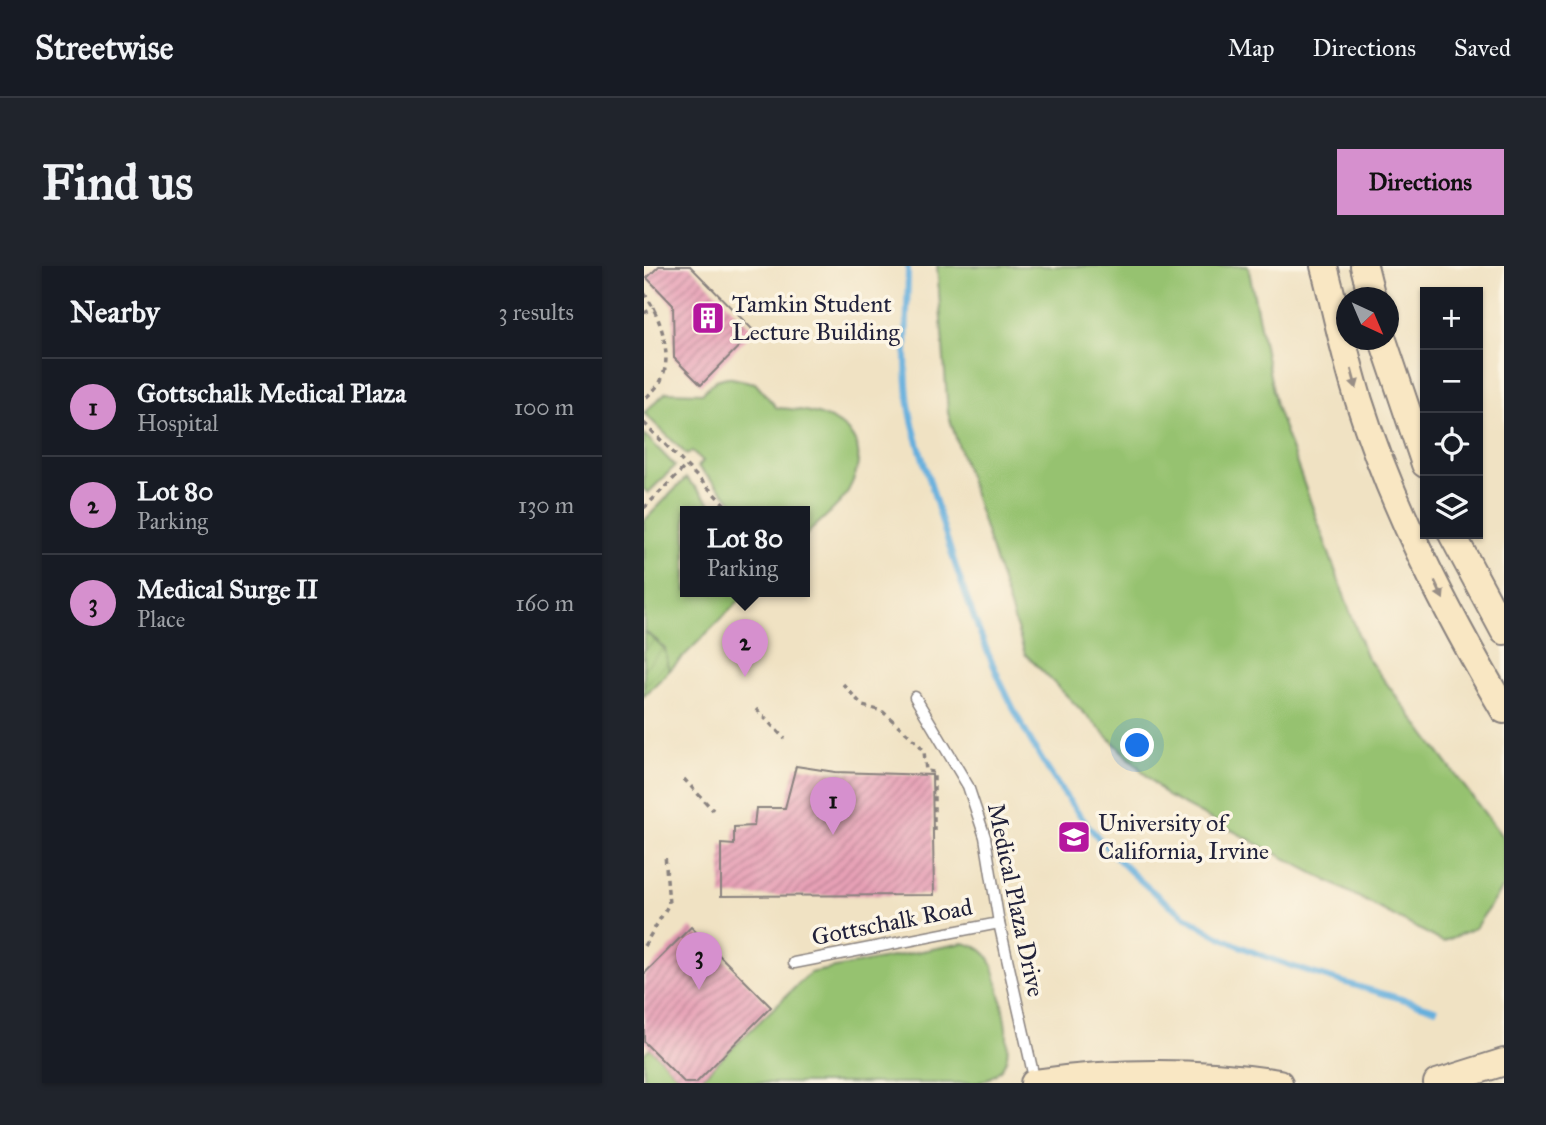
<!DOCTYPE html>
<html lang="en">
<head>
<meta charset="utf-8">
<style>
  body { margin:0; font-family:"IM FELL Great Primer",serif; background:#20242c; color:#f1f3f6 }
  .controls { position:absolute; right:21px; top:21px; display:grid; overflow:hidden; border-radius:0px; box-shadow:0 2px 5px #0004 }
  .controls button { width:63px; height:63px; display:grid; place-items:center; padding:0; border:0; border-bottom:2px solid #363941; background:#171b24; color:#f1f3f6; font:35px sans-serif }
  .compass { position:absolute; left:692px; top:21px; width:63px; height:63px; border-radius:50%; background:#171b24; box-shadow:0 2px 5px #0004; rotate:136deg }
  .you { position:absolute; left:494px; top:480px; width:24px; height:24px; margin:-18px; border:5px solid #fff; border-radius:50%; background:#1a73e8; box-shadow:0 0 0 10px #1a73e833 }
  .badge { display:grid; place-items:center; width:46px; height:46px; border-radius:50%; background:#d690ce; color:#111; font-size:23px; font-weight:700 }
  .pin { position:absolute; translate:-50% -58px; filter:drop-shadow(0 2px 4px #0008) }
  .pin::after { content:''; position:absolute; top:37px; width:24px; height:21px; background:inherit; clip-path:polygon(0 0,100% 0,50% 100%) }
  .popup { position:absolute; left:36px; top:240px; width:130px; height:91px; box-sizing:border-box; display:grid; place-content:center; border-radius:0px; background:#171b24; filter:drop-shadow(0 2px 5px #0005); font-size:23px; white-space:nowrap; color:#9ea1a6 }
  .popup b { font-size:26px; color:#f1f3f6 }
  .popup::after { content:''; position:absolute; left:50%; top:100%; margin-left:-14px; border:14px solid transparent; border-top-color:#171b24 }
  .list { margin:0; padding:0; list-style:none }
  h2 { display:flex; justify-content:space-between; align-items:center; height:91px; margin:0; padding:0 28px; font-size:30px }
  h2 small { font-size:23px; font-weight:400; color:#9ea1a6 }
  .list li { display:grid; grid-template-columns:46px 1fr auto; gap:21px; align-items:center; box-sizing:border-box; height:98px; padding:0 28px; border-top:2px solid #363941 }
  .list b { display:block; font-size:26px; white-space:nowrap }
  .list p { margin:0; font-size:23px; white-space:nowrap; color:#9ea1a6 }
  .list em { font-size:23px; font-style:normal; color:#9ea1a6 }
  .icon { flex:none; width:38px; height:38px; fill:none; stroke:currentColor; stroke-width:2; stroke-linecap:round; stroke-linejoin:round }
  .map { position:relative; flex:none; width:860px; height:817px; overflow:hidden; border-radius:0px }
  header { display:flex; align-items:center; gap:42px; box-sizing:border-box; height:98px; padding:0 35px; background:#171b24; border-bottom:2px solid #363941 }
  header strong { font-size:33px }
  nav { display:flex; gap:38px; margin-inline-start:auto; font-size:24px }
  .intro { display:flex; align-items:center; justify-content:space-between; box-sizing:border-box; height:168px; padding:0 42px }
  h1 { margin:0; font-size:49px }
  .button { padding:18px 32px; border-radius:0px; background:#d690ce; color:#111; font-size:24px; font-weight:700 }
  main { display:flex; gap:42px; padding:0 42px }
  aside { flex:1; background:#171b24; border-radius:0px; box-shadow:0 2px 5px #0004 }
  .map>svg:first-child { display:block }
</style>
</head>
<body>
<header>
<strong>Streetwise</strong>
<nav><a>Map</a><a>Directions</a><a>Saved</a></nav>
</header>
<div class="intro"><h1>Find us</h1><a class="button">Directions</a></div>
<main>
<aside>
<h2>Nearby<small>3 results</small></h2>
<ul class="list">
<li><span class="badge">1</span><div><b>Gottschalk Medical Plaza</b><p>Hospital</p></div><em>100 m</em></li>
<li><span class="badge">2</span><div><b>Lot 80</b><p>Parking</p></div><em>130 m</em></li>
<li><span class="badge">3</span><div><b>Medical Surge II</b><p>Place</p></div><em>160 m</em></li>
</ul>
</aside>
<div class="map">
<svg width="860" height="817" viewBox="0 0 860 817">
  <defs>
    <pattern id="garden-furrows" width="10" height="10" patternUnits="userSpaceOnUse" patternTransform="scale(1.75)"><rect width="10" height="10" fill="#96c270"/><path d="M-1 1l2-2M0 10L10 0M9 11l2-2" fill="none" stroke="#81a662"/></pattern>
    <pattern id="building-hatch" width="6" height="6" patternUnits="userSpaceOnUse" patternTransform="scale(1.75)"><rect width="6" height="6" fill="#e7a0b6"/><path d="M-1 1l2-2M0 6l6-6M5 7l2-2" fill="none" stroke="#bb8295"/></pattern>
  </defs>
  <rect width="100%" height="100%" fill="#fcf5e5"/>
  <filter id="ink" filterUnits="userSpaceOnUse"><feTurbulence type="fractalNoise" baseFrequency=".0143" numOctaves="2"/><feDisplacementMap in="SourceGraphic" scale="14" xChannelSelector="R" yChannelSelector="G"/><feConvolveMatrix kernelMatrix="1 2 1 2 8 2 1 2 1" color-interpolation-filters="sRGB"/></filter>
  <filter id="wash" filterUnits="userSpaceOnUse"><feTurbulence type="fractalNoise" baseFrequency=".00686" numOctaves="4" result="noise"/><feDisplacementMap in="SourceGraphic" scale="28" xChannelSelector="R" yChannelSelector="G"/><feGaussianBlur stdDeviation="1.57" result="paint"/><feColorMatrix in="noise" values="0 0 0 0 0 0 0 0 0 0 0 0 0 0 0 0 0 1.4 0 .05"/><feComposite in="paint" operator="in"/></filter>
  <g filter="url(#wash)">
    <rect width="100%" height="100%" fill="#f0e2c3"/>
    <g fill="#96c270" stroke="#5c7256" stroke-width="2">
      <path d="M293,0h311l28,140 90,250 138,183v46l-29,43 -32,14 -276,-146 -142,-142 -77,-241z"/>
      <path d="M83,111l28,6 22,25c52,2 105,23 70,85 -9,15 -30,30 -42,43l-1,-25h-62l-44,-44 5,-6 -11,-10 -5,4 -43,-42 22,-21 36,1 14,-13z"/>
      <path d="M0,168l31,32 -27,27 -4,-4z"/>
      <path d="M42,212l32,33h-32v80h63l-80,80 -10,-29 -15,-11v-110z"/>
      <path d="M319,677c9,2 17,4 24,12 10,13 25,89 19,105 -5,13 -15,18 -28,23h-282l114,-110z"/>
      <path d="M6,782l35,35h-41v-29z"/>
    </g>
    <path fill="url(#garden-furrows)" stroke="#5c7256" stroke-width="2" d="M0,365l21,18 4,22 -25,25z"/>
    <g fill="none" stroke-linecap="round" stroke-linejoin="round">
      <path stroke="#65afdd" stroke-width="6" d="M264,0c0,43 -5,96 1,138 4,30 17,62 25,91 45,161 116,335 262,428 66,42 164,62 239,86"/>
    </g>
    <g id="blocks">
      <g fill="url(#building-hatch)">
        <path d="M15,0h31l64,65 -53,54 -27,-27 -1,-53 -26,-27z"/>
        <path d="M152,500l39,6 97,3 2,120 -213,1v-52l13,1v-18l20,-1 2,-18h29z"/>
        <path d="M47,661l80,80 -75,76h-11l-41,-41v-68z"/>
      </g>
    </g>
  </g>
  <g filter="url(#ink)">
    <use href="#blocks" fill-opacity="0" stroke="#89827f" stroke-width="2"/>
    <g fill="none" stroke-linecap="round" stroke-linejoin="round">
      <defs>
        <g id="lane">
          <path d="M271,431l53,89 17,51 14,86 36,159"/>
          <path d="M150,697l205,-40"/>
        </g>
        <g id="secondary">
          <path d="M680,0c12,45 21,90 35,135 34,108 88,212 145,309"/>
          <path d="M720,0l8,32"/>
          <path d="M739,74l42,124"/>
          <path d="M808,268l52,97"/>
          <path d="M390,817c83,-12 163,-12 245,0"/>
          <path d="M793,817l67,-21"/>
        </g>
      </defs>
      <use href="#lane" stroke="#89827f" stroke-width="13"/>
      <use href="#secondary" stroke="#89827f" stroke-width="30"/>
      <g stroke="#89827f" stroke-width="3.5" stroke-dasharray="5 5" stroke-linecap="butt">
        <path d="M0,27c15,20 29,60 18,85 -3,9 -12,15 -18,22"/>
        <path d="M0,47l11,-5"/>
        <path d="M0,157l87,88"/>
        <path d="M0,242l42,-42"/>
        <path d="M199,418l20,22 19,5 36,32 6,8 2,20 8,1v59"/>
        <path d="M112,443l29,30"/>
        <path d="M40,513l29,31"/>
        <path d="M0,680l25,-42 -4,-50"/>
      </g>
      <use href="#lane" stroke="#fff" stroke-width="10"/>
      <use href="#secondary" stroke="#f9e7c3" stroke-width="26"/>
    </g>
    <defs><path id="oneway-solid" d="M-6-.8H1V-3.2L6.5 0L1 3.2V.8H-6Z" transform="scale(1.75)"/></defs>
    <g fill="#988e86">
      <use href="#oneway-solid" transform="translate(710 113) rotate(75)"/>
      <use href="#oneway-solid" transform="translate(795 324) rotate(65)"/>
    </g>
  </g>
  <defs>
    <symbol id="building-square" viewBox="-11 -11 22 22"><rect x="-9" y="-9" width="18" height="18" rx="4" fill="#b5179e" stroke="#fcf5e5"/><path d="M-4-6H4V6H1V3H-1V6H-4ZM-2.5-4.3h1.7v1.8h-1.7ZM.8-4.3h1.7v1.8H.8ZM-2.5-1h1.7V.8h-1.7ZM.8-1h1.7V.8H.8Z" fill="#fff"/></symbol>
    <symbol id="university-square" viewBox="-11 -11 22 22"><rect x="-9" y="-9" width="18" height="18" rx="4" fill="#b5179e" stroke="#fcf5e5"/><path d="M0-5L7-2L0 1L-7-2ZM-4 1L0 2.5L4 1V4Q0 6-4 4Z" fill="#fff"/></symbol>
  </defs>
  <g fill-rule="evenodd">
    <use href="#building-square" x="45" y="33" width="38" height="38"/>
    <use href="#university-square" x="411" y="552" width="38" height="38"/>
  </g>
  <g text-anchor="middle" stroke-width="7" stroke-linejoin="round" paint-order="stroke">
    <g font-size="24" fill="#22223b" stroke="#fcf5e5" text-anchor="start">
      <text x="88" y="46">Tamkin Student<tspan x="88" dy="28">Lecture Building</tspan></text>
      <text x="454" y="565">University of<tspan x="454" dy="28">California, Irvine</tspan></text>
    </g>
    <g font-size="24" fill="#22223b" stroke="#fcf5e5">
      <text transform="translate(372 634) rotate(78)" y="8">Medical Plaza Drive</text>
      <text transform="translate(248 656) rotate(-11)" y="8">Gottschalk Road</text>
    </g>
  </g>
</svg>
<div class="controls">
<button>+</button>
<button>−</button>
<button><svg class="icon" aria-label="locate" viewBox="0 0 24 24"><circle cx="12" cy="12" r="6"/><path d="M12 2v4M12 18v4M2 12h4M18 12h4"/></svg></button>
<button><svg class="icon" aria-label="layers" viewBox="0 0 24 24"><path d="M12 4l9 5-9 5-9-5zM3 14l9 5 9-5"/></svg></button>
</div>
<svg class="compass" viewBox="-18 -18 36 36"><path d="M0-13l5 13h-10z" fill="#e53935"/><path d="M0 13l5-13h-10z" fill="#9ea1a6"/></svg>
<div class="you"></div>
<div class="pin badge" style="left:189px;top:569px">1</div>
<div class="pin badge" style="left:101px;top:411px">2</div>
<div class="popup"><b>Lot 80</b>Parking</div>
<div class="pin badge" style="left:55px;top:724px">3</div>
</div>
</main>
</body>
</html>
